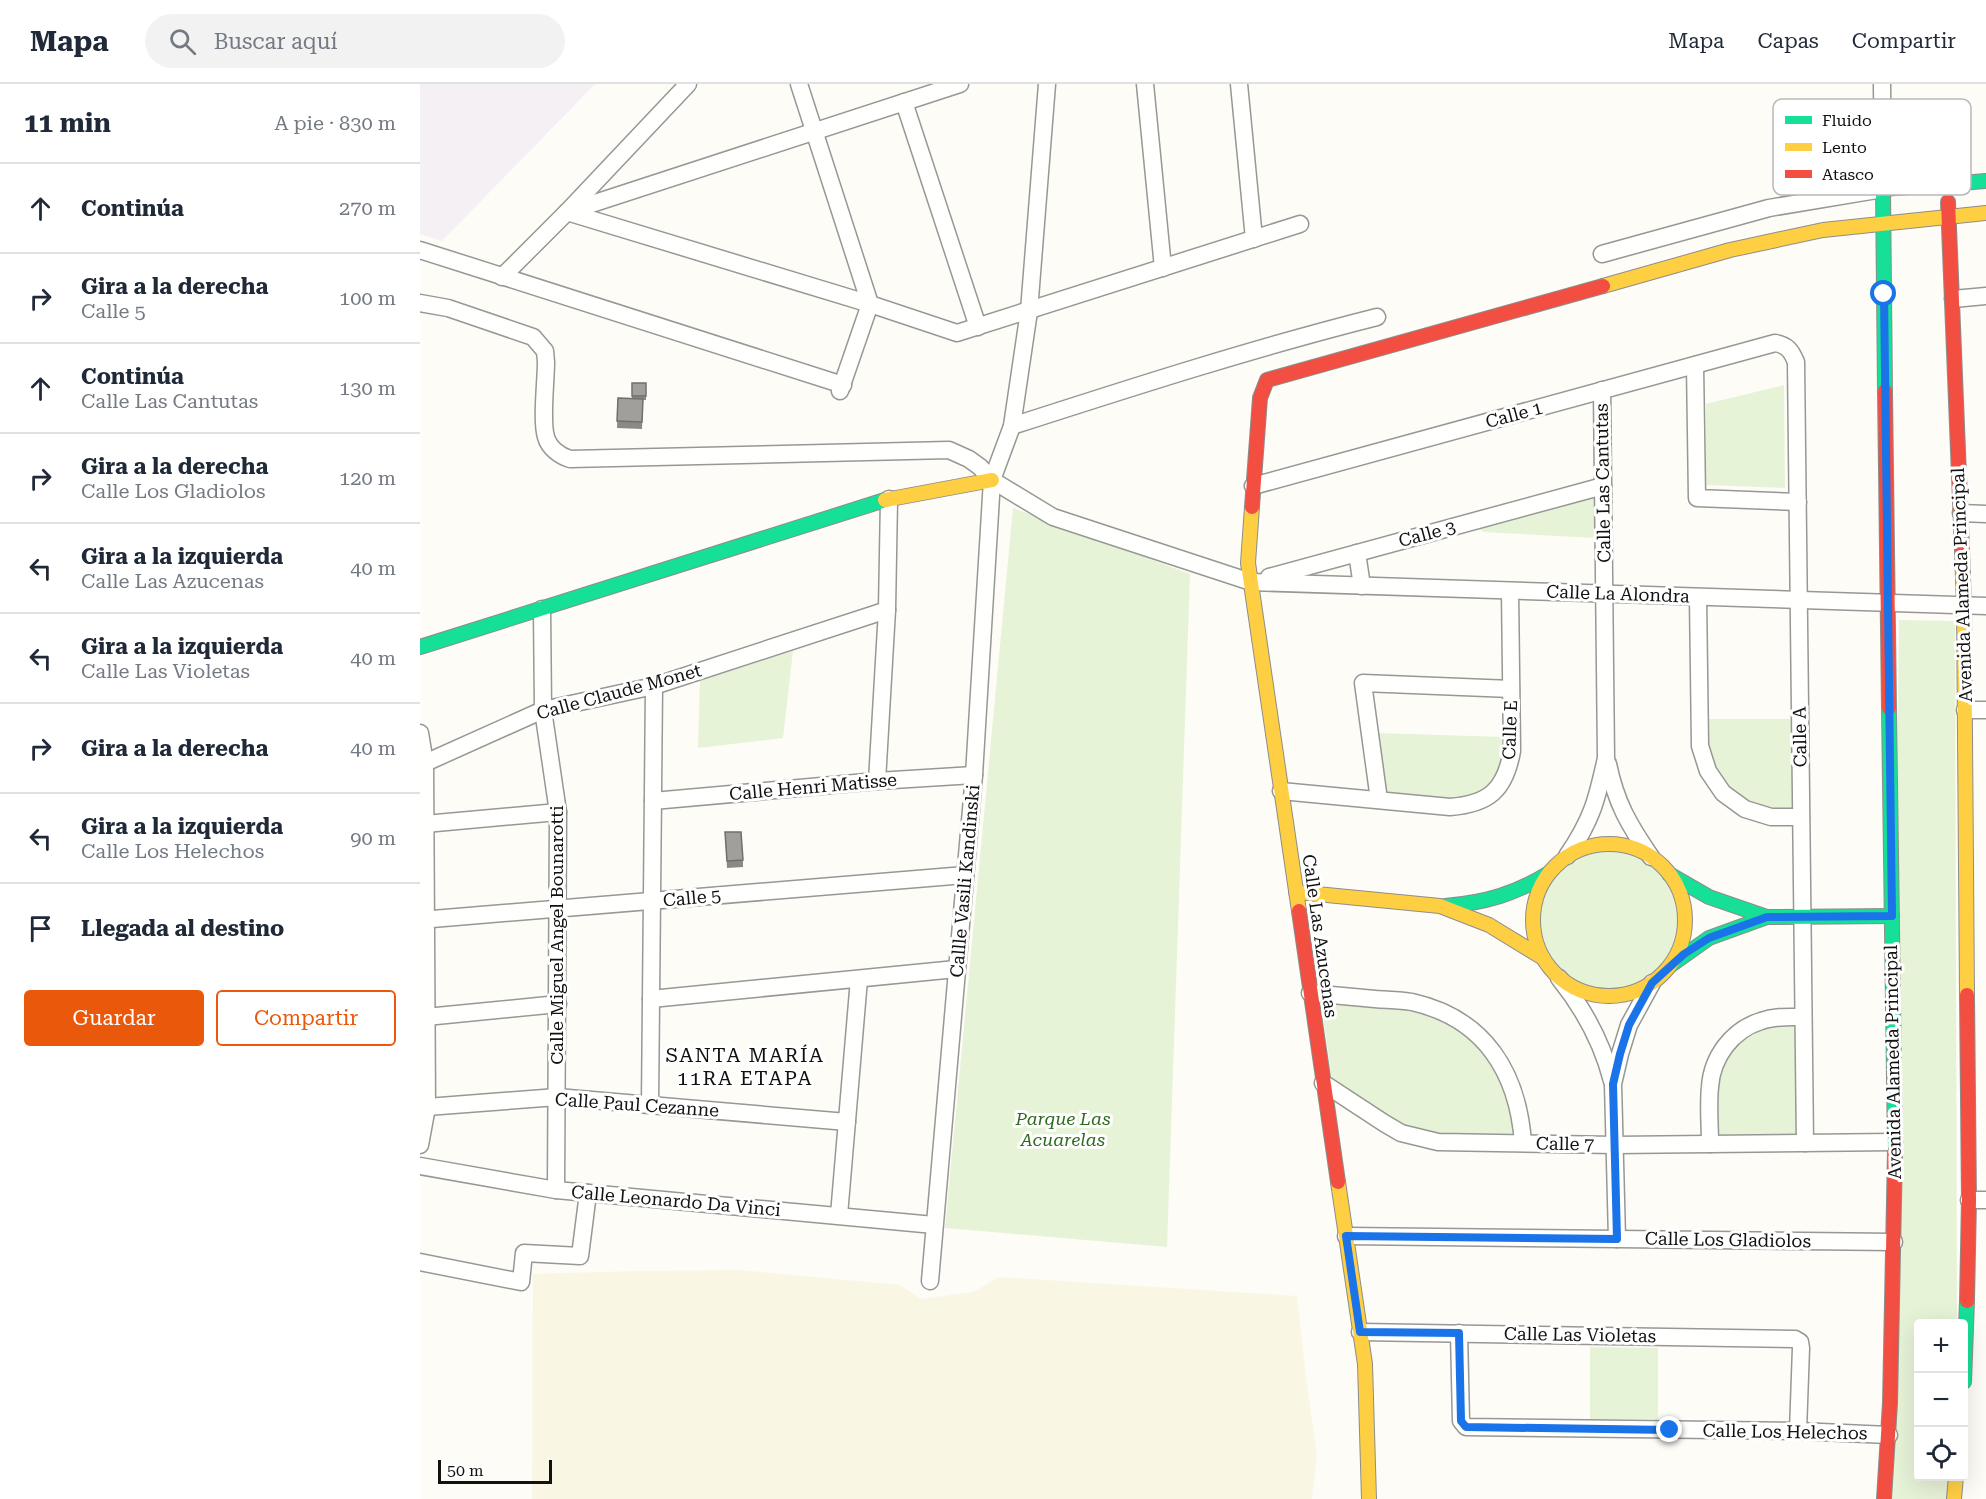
<!DOCTYPE html>
<html lang="es">
<head>
<meta charset="utf-8">
<style>
  body { margin:0; font-family:"Roboto Serif",serif; background:#f2f2f3; color:#1f2937 }
  .controls { position:absolute; right:18px; bottom:18px; display:grid; overflow:hidden; border-radius:6px; box-shadow:0 6px 24px #0002 }
  .controls button { width:54px; height:54px; display:grid; place-items:center; padding:0; border:0; border-bottom:2px solid #e0e1e3; background:#fff; color:#1f2937; font:30px sans-serif }
  .scale { position:absolute; left:18px; bottom:15px; width:114px; box-sizing:border-box; padding-left:6px; border:3px solid #111; border-top:0; font-size:16px; line-height:21px; white-space:nowrap; color:#111; -webkit-text-stroke:4px #fff; paint-order:stroke }
  .stop { position:absolute; width:18px; height:18px; margin:-14px; border:4px solid #1a73e8; border-radius:50%; background:#fff }
  .stop.end { background:#1a73e8; border-color:#fff; box-shadow:0 2px 6px #0008 }
  .list { margin:0; padding:0; list-style:none }
  h2 { display:flex; justify-content:space-between; align-items:center; height:78px; margin:0; padding:0 24px; font-size:26px }
  h2 small { font-size:20px; font-weight:400; color:#747a83 }
  .list li { display:grid; grid-template-columns:39px 1fr auto; gap:18px; align-items:center; box-sizing:border-box; height:90px; padding:0 24px; border-top:2px solid #e0e1e3 }
  .list b { display:block; font-size:22px; white-space:nowrap }
  .list p { margin:0; font-size:20px; white-space:nowrap; color:#747a83 }
  .list em { font-size:20px; font-style:normal; color:#747a83 }
  .actions { display:flex; gap:12px; padding:18px 24px }
  .actions a { flex:1; padding:14px 0; border:2px solid #ea580c; border-radius:6px; text-align:center; font-size:21px; color:#ea580c }
  .actions .main { background:#ea580c; color:#fff }
  .icon { flex:none; width:33px; height:33px; fill:none; stroke:currentColor; stroke-width:2; stroke-linecap:round; stroke-linejoin:round }
  .map { position:relative; flex:none; width:1566px; height:1415px; overflow:hidden }
  header { display:flex; align-items:center; gap:36px; box-sizing:border-box; height:84px; padding:0 30px; background:#fff; border-bottom:2px solid #e0e1e3 }
  header strong { font-size:28px }
  nav { display:flex; gap:33px; margin-inline-start:auto; font-size:21px }
  .search { width:420px; height:54px; background:#f2f2f3; display:flex; align-items:center; gap:15px; box-sizing:border-box; padding:0 21px; border-radius:33px; color:#747a83; font-size:22px }
  main { display:flex }
  aside { flex:1; background:#fff }
  .map>svg:first-child { display:block }
</style>
</head>
<body>
<header>
<strong>Mapa</strong>
<div class="search"><svg class="icon" aria-label="search" viewBox="0 0 24 24"><circle cx="10" cy="10" r="6"/><path d="M15 15l6 6"/></svg>Buscar aquí</div>
<nav><a>Mapa</a><a>Capas</a><a>Compartir</a></nav>
</header>
<main>
<aside>
<h2>11 min<small>A pie · 830 m</small></h2>
<ul class="list">
<li><svg class="icon" aria-label="ahead" viewBox="0 0 24 24"><path d="M12 20V5M6 11l6-6 6 6"/></svg><div><b>Continúa</b></div><em>270 m</em></li>
<li><svg class="icon" aria-label="right" viewBox="0 0 24 24"><path d="M7 20v-9h11M14 6l5 5-5 5"/></svg><div><b>Gira a la derecha</b><p>Calle 5</p></div><em>100 m</em></li>
<li><svg class="icon" aria-label="ahead" viewBox="0 0 24 24"><path d="M12 20V5M6 11l6-6 6 6"/></svg><div><b>Continúa</b><p>Calle Las Cantutas</p></div><em>130 m</em></li>
<li><svg class="icon" aria-label="right" viewBox="0 0 24 24"><path d="M7 20v-9h11M14 6l5 5-5 5"/></svg><div><b>Gira a la derecha</b><p>Calle Los Gladiolos</p></div><em>120 m</em></li>
<li><svg class="icon" aria-label="left" viewBox="0 0 24 24"><path d="M17 20v-9H6M10 6l-5 5 5 5"/></svg><div><b>Gira a la izquierda</b><p>Calle Las Azucenas</p></div><em>40 m</em></li>
<li><svg class="icon" aria-label="left" viewBox="0 0 24 24"><path d="M17 20v-9H6M10 6l-5 5 5 5"/></svg><div><b>Gira a la izquierda</b><p>Calle Las Violetas</p></div><em>40 m</em></li>
<li><svg class="icon" aria-label="right" viewBox="0 0 24 24"><path d="M7 20v-9h11M14 6l5 5-5 5"/></svg><div><b>Gira a la derecha</b></div><em>40 m</em></li>
<li><svg class="icon" aria-label="left" viewBox="0 0 24 24"><path d="M17 20v-9H6M10 6l-5 5 5 5"/></svg><div><b>Gira a la izquierda</b><p>Calle Los Helechos</p></div><em>90 m</em></li>
<li><svg class="icon" aria-label="arrive" viewBox="0 0 24 24"><path d="M6 21V4h12l-3 4 3 4H6"/></svg><div><b>Llegada al destino</b></div></li>
</ul>
<div class="actions"><a class="main">Guardar</a><a>Compartir</a></div>
</aside>
<div class="map">
<svg width="1566" height="1415" viewBox="0 0 1566 1415">
  <rect width="100%" height="100%" fill="#fdfcf7"/>
  <path fill="#f5f0f3" d="M0,0h175l-153,157 -22,-7z"/>
  <path fill="#f9f7e4" d="M319,1186l161,15 21,14 52,-7 26,-15 298,19 9,81 11,78 -5,44h-780l1,-225 103,-3z"/>
  <g fill="#e7f3d7">
    <path d="M1364,301l1,103 -79,-3v-81z"/>
    <path d="M1174,413l1,41 -112,-6 -4,-4z"/>
    <path d="M593,424l177,66 -23,673 -222,-19z"/>
    <path d="M1479,536l56,1 2,702 -39,1v152l32,1 -2,22h-57z"/>
    <path d="M373,567l-10,87 -85,10 2,-69z"/>
    <path d="M1287,635h85l1,93c-7,0 -16,1 -24,-1 -30,-6 -58,-33 -62,-64 -1,-9 0,-19 0,-28z"/>
    <path d="M957,649l127,4 -1,25 -11,22 -13,10 -20,6 -74,-6z"/>
    <circle cx="1188" cy="836" r="69"/>
    <path d="M901,918c34,3 88,3 118,16 33,13 59,47 71,81 4,11 4,24 5,36 -30,-1 -75,2 -103,-7 -27,-10 -55,-34 -80,-49z"/>
    <path d="M1359,939l18,1v112l-79,1 -1,-47 2,-21 21,-30 19,-10z"/>
    <path d="M1170,1263l68,1v71h-68z"/>
  </g>
  <g fill="none" stroke-linecap="round" stroke-linejoin="round">
    <defs>
      <g id="street">
        <path d="M379,0l71,220 -30,87"/>
        <path d="M725,0l18,184"/>
        <path d="M819,0l15,155"/>
        <path d="M484,18l74,225"/>
        <path d="M1526,28l3,73"/>
        <path d="M147,128l303,92 87,29 343,-109"/>
        <path d="M147,128l393,-128"/>
        <path d="M0,166l423,135"/>
        <path d="M1182,170l167,-46 114,-19 -1,-105"/>
        <path d="M82,193l65,-65 121,-128"/>
        <path d="M1533,215l33,-3"/>
        <path d="M0,219l28,5 85,29 12,14 1,11c0,20 -5,58 0,75 3,11 14,19 24,22l379,-9 20,9 11,8 12,13 61,37 198,65 735,24"/>
        <path d="M1275,281l2,133 101,4"/>
        <path d="M592,342c121,-39 242,-78 365,-109"/>
        <path d="M833,402l522,-143c12,2 16,7 21,19l9,781"/>
        <path d="M1541,429l25,1"/>
        <path d="M937,469l5,33"/>
        <path d="M849,493l334,-91"/>
        <path d="M1278,513l2,149 8,25 15,22 22,16 26,8h30"/>
        <path d="M122,525l1,101 15,102 -2,378"/>
        <path d="M1545,626h21"/>
        <path d="M0,649l5,30 2,344 -7,38"/>
        <path d="M5,679l118,-53 111,-24 233,-76"/>
        <path d="M1188,680c8,39 21,61 43,93"/>
        <path d="M457,697l10,-171 2,-111"/>
        <path d="M861,707l169,16c39,-3 55,-17 62,-56l-2,-160"/>
        <path d="M959,716l-16,-117 148,6"/>
        <path d="M233,717l224,-20 97,-6"/>
        <path d="M5,740l133,-12"/>
        <path d="M1147,772c25,-36 30,-57 39,-98l-4,-368"/>
        <path d="M0,836l545,-45"/>
        <path d="M1139,894c25,31 43,64 53,103"/>
        <path d="M890,909c22,2 43,4 65,6 12,1 25,1 37,3 72,16 106,70 111,141"/>
        <path d="M231,915l305,-30"/>
        <path d="M6,933l132,-13"/>
        <path d="M903,999l61,40 17,10 37,9 177,3 279,-3"/>
        <path d="M230,1021l4,-419"/>
        <path d="M7,1023l130,-10 290,25"/>
        <path d="M1290,1060c0,-19 -2,-38 0,-57 2,-30 22,-57 51,-66 14,-5 28,-4 42,-4"/>
        <path d="M0,1082l136,24 378,35"/>
        <path d="M1549,1116h17"/>
        <path d="M419,1131l20,-236"/>
        <path d="M926,1152l548,6"/>
        <path d="M1197,1155l-4,-155 7,-30 9,-29 23,-42"/>
        <path d="M0,1178l101,20 3,-29 56,3 8,-63"/>
        <path d="M510,1197l44,-506 18,-295 20,-54 17,-115 18,-227"/>
        <path d="M940,1248l435,7 5,3 1,6 -3,83"/>
        <path d="M1039,1249l2,88 5,6 332,4 91,4"/>
      </g>
      <g id="fast">
        <path d="M1465,307l-2,-202 103,-8"/>
        <path d="M0,563l465,-147"/>
        <path d="M1469,624l6,443"/>
        <path d="M1249,790l40,23 58,20"/>
        <path d="M1025,822c39,-3 71,-12 104,-33"/>
        <path d="M1251,881l38,-27 58,-21 125,-1"/>
        <path d="M1544,1298l3,-81"/>
      </g>
      <g id="slow">
        <path d="M1183,202l127,-36 93,-20 163,-17"/>
        <path d="M465,416l107,-20"/>
        <path d="M832,423l-4,56 51,348"/>
        <path d="M1542,466l2,56 3,389"/>
        <circle cx="1189" cy="836" r="76"/>
        <path d="M876,808l144,14 49,19 54,33"/>
        <path d="M918,1098l27,182 4,135"/>
        <path d="M1534,1415l2,-23"/>
      </g>
      <g id="jam">
        <path d="M1528,118l14,348"/>
        <path d="M1465,307l4,317"/>
        <path d="M832,423l8,-109 7,-18 336,-94"/>
        <path d="M879,827l39,271"/>
        <path d="M1547,1217l2,-101 -2,-205"/>
        <path d="M1464,1415l6,-96 5,-252"/>
      </g>
    </defs>
    <use href="#street" stroke="#979795" stroke-width="19"/>
    <use href="#fast" stroke="#8e8d8b" stroke-width="16"/>
    <use href="#slow" stroke="#8e8d8b" stroke-width="16"/>
    <use href="#jam" stroke="#8e8d8b" stroke-width="16"/>
    <use href="#street" stroke="#fffffe" stroke-width="16"/>
    <use href="#fast" stroke="#16e098" stroke-width="14"/>
    <use href="#slow" stroke="#ffcf43" stroke-width="14"/>
    <use href="#jam" stroke="#f24e42" stroke-width="14"/>
  </g>
  <g fill="#8a8986">
    <path d="M212,299h14v17h-3l-1,29 -25,-1 1,-30h14z"/>
    <path d="M305,748l18,28v7l-16,1z"/>
  </g>
  <g fill="#a19f9c" stroke="#716f6d" stroke-width="1.5">
    <rect x="212" y="299" width="14" height="13"/>
    <path d="M198,314l25,1 -1,23 -25,-1z"/>
    <path d="M305,748h16l2,28 -16,1z"/>
  </g>
  <g fill="none" stroke-linecap="round" stroke-linejoin="round">
    <path stroke="#1a73e8" stroke-width="8" d="M1250,1346l-204,-3 -5,-6 -2,-88 -99,-1 -14,-96 271,3 -4,-155 7,-30 9,-29 23,-42 32,-29 25,-16 58,-21 125,-1 -8,-622"/>
  </g>
  <g text-anchor="middle" stroke-width="6" stroke-linejoin="round" paint-order="stroke">
    <g font-size="18" fill="#111" stroke="#fff">
      <text transform="translate(1094 331) rotate(-15)" y="6">Calle 1</text>
      <text transform="translate(1183 399) rotate(-91)" y="6">Calle Las Cantutas</text>
      <text transform="translate(1007 450) rotate(-15)" y="6">Calle 3</text>
      <text transform="translate(1542 501) rotate(-92)" y="6">Avenida Alameda Principal</text>
      <text transform="translate(1198 510) rotate(2)" y="6">Calle La Alondra</text>
      <text transform="translate(199 608) rotate(-15)" y="6">Calle Claude Monet</text>
      <text transform="translate(1090 646) rotate(-88)" y="6">Calle E</text>
      <text transform="translate(1380 653) rotate(-91)" y="6">Calle A</text>
      <text transform="translate(393 703) rotate(-5)" y="6">Calle Henri Matisse</text>
      <text transform="translate(545 797) rotate(-85)" y="6">Callle Vasili Kandinski</text>
      <text transform="translate(272 814) rotate(-5)" y="6">Calle 5</text>
      <text transform="translate(137 851) rotate(-90)" y="6">Calle Miguel Angel Bounarotti</text>
      <text transform="translate(900 852) rotate(82)" y="6">Calle Las Azucenas</text>
      <text transform="translate(1473 978) rotate(-91)" y="6">Avenida Alameda Principal</text>
      <text transform="translate(217 1021) rotate(4)" y="6">Calle Paul Cezanne</text>
      <text transform="translate(1145 1060) rotate(1)" y="6">Calle 7</text>
      <text transform="translate(256 1117) rotate(5)" y="6">Calle Leonardo Da Vinci</text>
      <text transform="translate(1308 1156) rotate(1)" y="6">Calle Los Gladiolos</text>
      <text transform="translate(1160 1251) rotate(1)" y="6">Calle Las Violetas</text>
      <text transform="translate(1365 1348) rotate(1)" y="6">Calle Los Helechos</text>
    </g>
    <g font-size="18" font-style="italic" fill="#2f6b1f" stroke="#fff">
      <text x="643" y="1041">Parque Las<tspan x="643" dy="21">Acuarelas</tspan></text>
    </g>
    <g font-size="20" letter-spacing="1.5" fill="#111" stroke="#fff">
      <text x="325" y="978">SANTA MARÍA<tspan x="325" dy="23">11RA ETAPA</tspan></text>
    </g>
  </g>
  <rect x="1353" y="15" width="198" height="96" rx="9" fill="#fff" stroke="#b8b8b8" stroke-width="1.5"/>
  <rect x="1365" y="32" width="27" height="8" fill="#16e098"/>
  <rect x="1365" y="59" width="27" height="8" fill="#ffcf43"/>
  <rect x="1365" y="86" width="27" height="8" fill="#f24e42"/>
  <g font-size="16" fill="#111">
    <text x="1402" y="42">Fluido</text>
    <text x="1402" y="69">Lento</text>
    <text x="1402" y="96">Atasco</text>
  </g>
</svg>
<div class="controls">
<button>+</button>
<button>−</button>
<button><svg class="icon" aria-label="locate" viewBox="0 0 24 24"><circle cx="12" cy="12" r="6"/><path d="M12 2v4M12 18v4M2 12h4M18 12h4"/></svg></button>
</div>
<div class="scale">50 m</div>
<div class="stop" style="left:1464px;top:210px"></div>
<div class="stop end" style="left:1250px;top:1346px"></div>
</div>
</main>
</body>
</html>
